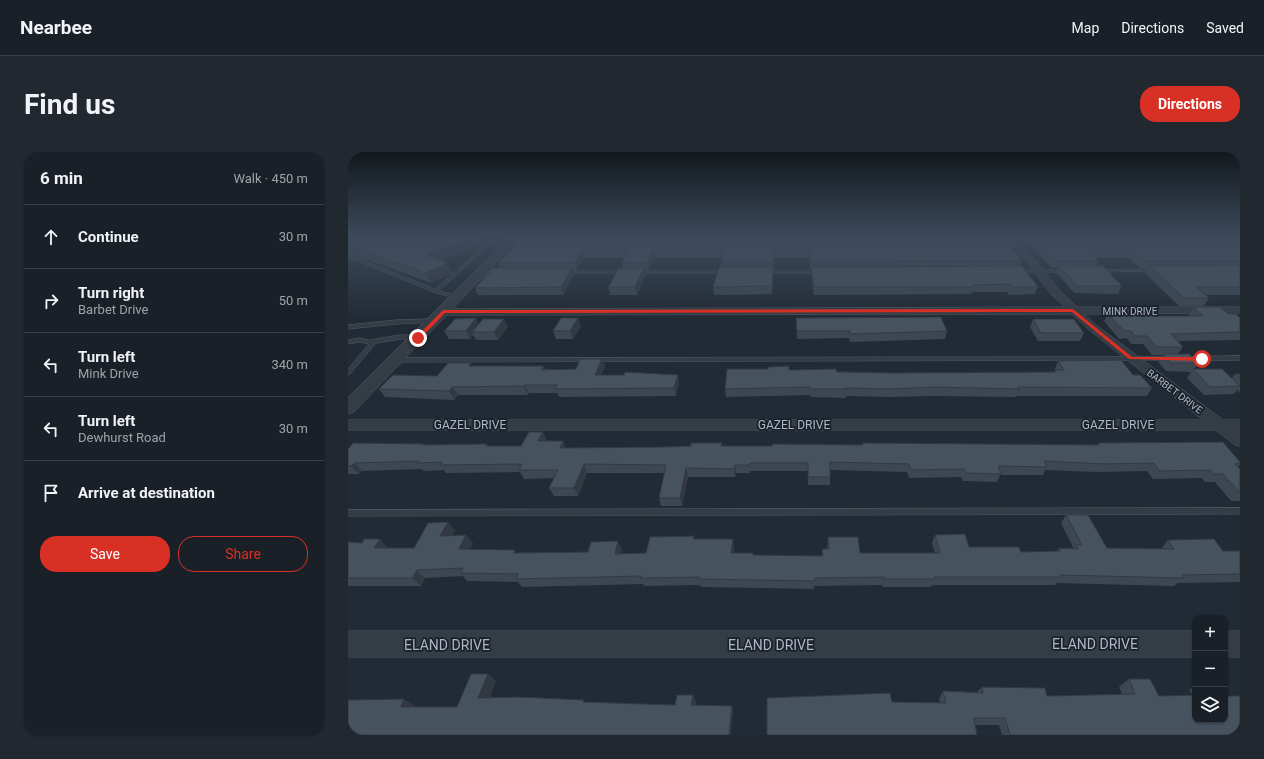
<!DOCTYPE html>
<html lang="en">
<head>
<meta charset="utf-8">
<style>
  body { margin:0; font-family:Roboto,sans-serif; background:#222830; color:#f1f3f6 }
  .controls { position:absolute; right:12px; bottom:12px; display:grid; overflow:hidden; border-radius:8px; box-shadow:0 1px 3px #0004 }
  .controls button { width:36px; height:36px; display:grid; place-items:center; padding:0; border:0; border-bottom:1px solid #373e45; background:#192028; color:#f1f3f6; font:20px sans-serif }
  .stop { position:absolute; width:12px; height:12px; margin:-9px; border:3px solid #d93025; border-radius:50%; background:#fff }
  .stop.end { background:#d93025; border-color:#fff; box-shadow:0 1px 4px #0008 }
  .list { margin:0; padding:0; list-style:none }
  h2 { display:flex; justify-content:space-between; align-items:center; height:52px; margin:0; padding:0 16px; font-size:17px }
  h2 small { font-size:13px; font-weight:400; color:#9fa3a8 }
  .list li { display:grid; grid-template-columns:26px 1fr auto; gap:12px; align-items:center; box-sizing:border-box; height:64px; padding:0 16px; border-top:1px solid #373e45 }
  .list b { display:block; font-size:15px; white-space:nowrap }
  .list p { margin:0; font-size:13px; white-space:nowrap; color:#9fa3a8 }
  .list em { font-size:13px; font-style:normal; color:#9fa3a8 }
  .actions { display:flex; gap:8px; padding:12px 16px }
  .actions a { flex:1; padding:9px 0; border:1px solid #d93025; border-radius:16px; text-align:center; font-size:14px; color:#d93025 }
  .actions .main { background:#d93025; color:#fff }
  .icon { flex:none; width:22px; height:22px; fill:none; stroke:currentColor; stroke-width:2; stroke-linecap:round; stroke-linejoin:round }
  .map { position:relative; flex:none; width:892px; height:583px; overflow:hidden; border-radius:16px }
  header { display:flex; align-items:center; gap:24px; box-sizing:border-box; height:56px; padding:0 20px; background:#192028; border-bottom:1px solid #373e45 }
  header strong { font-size:19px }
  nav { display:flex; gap:22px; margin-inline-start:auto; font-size:14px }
  .intro { display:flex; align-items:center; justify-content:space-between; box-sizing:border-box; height:96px; padding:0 24px }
  h1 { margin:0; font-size:28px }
  .button { padding:10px 18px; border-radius:16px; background:#d93025; color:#fff; font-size:14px; font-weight:700 }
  main { display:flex; gap:24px; padding:0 24px }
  aside { flex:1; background:#192028; border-radius:16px; box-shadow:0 1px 3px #0004 }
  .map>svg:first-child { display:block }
</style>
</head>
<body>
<header>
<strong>Nearbee</strong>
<nav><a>Map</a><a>Directions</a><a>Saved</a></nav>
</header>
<div class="intro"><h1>Find us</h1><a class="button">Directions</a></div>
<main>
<aside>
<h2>6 min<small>Walk · 450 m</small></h2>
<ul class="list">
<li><svg class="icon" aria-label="ahead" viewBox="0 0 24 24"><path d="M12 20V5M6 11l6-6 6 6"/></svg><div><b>Continue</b></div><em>30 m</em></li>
<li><svg class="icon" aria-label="right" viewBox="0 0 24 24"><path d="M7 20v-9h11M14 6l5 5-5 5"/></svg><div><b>Turn right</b><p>Barbet Drive</p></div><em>50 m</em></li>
<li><svg class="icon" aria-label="left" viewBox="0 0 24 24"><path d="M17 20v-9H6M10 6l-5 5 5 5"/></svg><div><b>Turn left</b><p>Mink Drive</p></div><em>340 m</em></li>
<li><svg class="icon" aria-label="left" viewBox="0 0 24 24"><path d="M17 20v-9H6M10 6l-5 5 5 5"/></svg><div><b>Turn left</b><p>Dewhurst Road</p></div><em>30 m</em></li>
<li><svg class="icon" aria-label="arrive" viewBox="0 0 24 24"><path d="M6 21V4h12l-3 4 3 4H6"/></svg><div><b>Arrive at destination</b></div></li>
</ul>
<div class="actions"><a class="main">Save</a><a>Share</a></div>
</aside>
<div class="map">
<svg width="892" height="583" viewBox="0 0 892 583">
  <rect width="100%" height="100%" fill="#212b35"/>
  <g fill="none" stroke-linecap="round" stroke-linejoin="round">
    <defs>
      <g id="service">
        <path d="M111,85h7l14,5 28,2 2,1 -2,1 -19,-1 -50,46 7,2 16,1v1c-8,4 -19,0 -28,-3l-86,-35v-3l87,35 50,-44 -6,-1z"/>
        <path d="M807,117h2v2l-59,1 -2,-1 2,-1z"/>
        <path d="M668,118h49l2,1 -2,1h-47l-2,-1z"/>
        <path d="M214,119h63l2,1 -2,1h-61l-2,-1z"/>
        <path d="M286,119h93l2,1 -2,1h-93z"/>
        <path d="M414,119h57l2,1 -2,1h-57z"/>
        <path d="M85,167l2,1v2l-39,2 -48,5v-4l48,-5z"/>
        <path d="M52,183h17l3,2 -3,2h-17l-24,4 -26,31 -2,1v-6l21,-25 -10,-2 -11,2v-4l11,-2 10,2z"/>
        <path d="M892,204v4l-54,1 -3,-2 3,-2z"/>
        <path d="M820,205l3,2 -1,1 -775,2 -3,-2 3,-2z"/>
        <path d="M892,356v6l-892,2v-6z"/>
      </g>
      <path id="minor" d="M660,85l48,2 1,2 -1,2 -3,1h-31l38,47 17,16h163v6l-156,1 12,11 127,95h17v10h-4l4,3v13l-5,-1 -19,-15h-868v-10h855l-115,-91 -16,-15 -629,1 -6,-3 6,-3 622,-2 -13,-12 -39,-51h-24l-4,-3 4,-3h20z"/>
      <g id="tertiary">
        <path d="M162,85h11l-167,175 -6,2v-16z"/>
        <rect x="0" y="479" width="847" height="26"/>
        <rect x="877" y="479" width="15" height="26"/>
      </g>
    </defs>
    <use href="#service" stroke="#515a64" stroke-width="1"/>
    <use href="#minor" stroke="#515a64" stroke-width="1"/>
    <use href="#tertiary" stroke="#515a64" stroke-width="1"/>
    <use href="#service" fill="#343c46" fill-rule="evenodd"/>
    <use href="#minor" fill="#343c46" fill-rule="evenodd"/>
    <use href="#tertiary" fill="#343c46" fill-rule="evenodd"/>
  </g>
  <g fill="#3d4752">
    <path d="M0,85l130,8 -37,16 11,11 -5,4 -16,7 -82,-30 -1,-2z"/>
    <path d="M174,87h485l15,22 -2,5 18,21 -3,7 -26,1 -2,-3h-35l-1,2 -157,1 -3,-21v-5h-1l-1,-11h-35l-2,36 -58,1 -1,-8 8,-20v-5l1,-4h-67l-7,12h-3l1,5 -9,20h-27l-2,-8 15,-19 -1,-5 3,-5h-41l-7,12h-4l1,5 -11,20h-85l-3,-7 25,-20 -2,-5z"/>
    <path d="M686,87h206v56h-35l4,3 -5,8h-25l-34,-33 3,-5h-8l-11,-10h-33l2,3 -2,5 26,20 -4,8 -44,-1 -17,-20 2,-5h-7l-21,-22z"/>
    <path d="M846,155l46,10v23l-62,1 5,6 -5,7 21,9 -5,6 38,9 3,-4h5v19l-3,-3 -3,4 -30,1 -17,-17 4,-6 -25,-1 -8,-9 4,-7h-10l-9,-11h-12l-4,-6 -8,1 -15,-18 4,-7 49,2h33l-1,-1z"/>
    <path d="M448,166l151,13 -2,8 -95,3 -1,-4 -52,1z"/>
    <path d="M685,167l51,14 -4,8h-42l-8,-14z"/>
    <path d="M131,172l29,3 -10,13h-22l-3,-5 -3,4h-21l-5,-8z"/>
    <path d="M233,174l-8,13h-17l-3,-8z"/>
    <path d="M254,207l3,8 -4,8h77l1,8 -3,13 -117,1 -2,-4h-28l-1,2h-70l-4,5 -69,-3 -6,-8 58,-13 36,-10h71l1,3h31z"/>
    <path d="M710,209l75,14 19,13 -5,8h-131l-1,1 -83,-1 -43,1 -43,-1v2l-36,-1v-2l-84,2 -1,-8 64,-19 104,3 161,-1 1,-2v-1z"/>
    <path d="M199,288v1l19,7 98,-1 58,-1h50l90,-1v-2l235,2 1,-2 142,19v3l-2,2 2,2v32h-9l-16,-19h-10l-3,-4 -49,1 -6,-8 -50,1 -52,-2 -2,5h-43l-3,7 -34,-1 -2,-4 -52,1 -2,-6 -77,-2v15h-22v-14h-58v2h-14l-1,4h-47l-6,29h-21l-2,-8 5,-25h-77l-9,23h-24l-5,-8 5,-10 -30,1 -4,-7 -74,1 -2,-3 -20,1 -2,-2 -60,2 -3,3h-11v-26l76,-4 2,1 61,-1 1,2h33z"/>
    <path d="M718,363l41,33 54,1 7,-9 55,11h17v31l-63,1 -3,3 -118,-3 -1,2h-123l-1,2h-49v-2l-68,1v3l-113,-2 -1,-2 -56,1 -1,-2 -121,3 -4,-5 -51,-1 -4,-5 -38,2 -4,8h-73v-44l40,6h26l41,-17 -3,4 21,8 -3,6 48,4 70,-1 34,-2 -1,4 25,-1 48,-17v3l40,9v5h19v2l69,1v-7h5l1,-12 32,16h75l-3,-10 3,-8 34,12 52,5 36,-1 2,-3 15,1 -13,-26z"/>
    <path d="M781,527l30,17 33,-1 -3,-5 6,-4v34l45,15h-238l-3,-10h-24l-83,-23 48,1 -1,-4 4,-8 34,1 5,-5 65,9 75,-2 -3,-7z"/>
  </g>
  <g fill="#323942">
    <path d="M124,85h2l4,8 -47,20 -5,-10z"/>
    <path d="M234,99l2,7 -7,12 -2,-7z"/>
    <path d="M305,99l2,7 -7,12 -1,-7z"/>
    <path d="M99,111l5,9 -5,4 -16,7 -6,-10z"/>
    <path d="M425,115v7l-1,20v-8z"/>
    <path d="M224,116l2,7 -11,20 -2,-8z"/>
    <path d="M296,116l2,7 -9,20 -2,-8z"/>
    <path d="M128,166l4,8 -8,6 1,3 -3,4 -4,-8z"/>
    <path d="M230,166l3,8 -8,13 -3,-8z"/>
    <path d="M156,167l4,8 -10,13 -4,-8z"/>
    <path d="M254,207l3,8 -7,16 -3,-8z"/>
    <path d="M330,223l1,8 -3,13 -2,-8z"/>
    <path d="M177,233l4,8 -1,2 -4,-9z"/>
    <path d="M104,235l6,8 -4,5 -5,-9z"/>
    <path d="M195,280l4,8 -4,10 -5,-9z"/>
    <path d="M215,289l4,8 -7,-1z"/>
    <path d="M7,311l7,8 -3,3 -8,-8z"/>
    <path d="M236,312l3,9 -9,23 -4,-8z"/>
    <path d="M387,313l1,8 -1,4 -1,-8z"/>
    <path d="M338,316l2,9 -6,29 -2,-8z"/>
    <path d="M100,370l7,9 -7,13 -8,-8z"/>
    <path d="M118,383l7,8 -7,14 -7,-8z"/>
    <path d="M32,387l8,9h-14z"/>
    <path d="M385,387l1,9 -1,13 -2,-8z"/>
    <path d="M270,389l4,9 -3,12 -4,-8z"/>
    <path d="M69,418l8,8 -4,8 -9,-8z"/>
    <path d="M140,522l8,7 -9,24 -9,-7z"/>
    <path d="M345,543l3,7 -2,10 -3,-7z"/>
    <path d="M56,547l11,7 -4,8 -10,-7z"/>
    <path d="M384,554l1,6 -2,23h-2z"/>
  </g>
  <g fill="#47525f" stroke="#323942">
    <path d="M0,85h124l-46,18 21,8 -5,3 -17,7 -77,-28z"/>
    <path d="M174,87h485l15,22 -212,1 -1,-11h-35l-1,11h-52l3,-11h-71l-6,12h-25l7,-12h-47l-7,12h-77z"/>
    <path d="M686,87h206v22h-96l-11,-10h-44l9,10h-43z"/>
    <path d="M892,113v22h-44l13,11h-25l-35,-32z"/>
    <path d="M674,114l16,21h-26l-2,-3 -38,1 2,2h-160l-3,-20z"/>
    <path d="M711,114h44l19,20h-45z"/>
    <path d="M371,115h54l-1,19 -59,1z"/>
    <path d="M145,116h79l-11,19 -86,1z"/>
    <path d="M271,116h25l-9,19h-27z"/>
    <path d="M846,155h26l9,7h7l3,3h1v15l-69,2 12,13h-26l-10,-11h-12l-4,-5h-7l-16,-17 47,-1 2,3h46z"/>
    <path d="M593,165l6,14 -97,3v-3h-53l-1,-13z"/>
    <path d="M128,166l-10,13h-22l11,-12z"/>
    <path d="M213,166h17l-8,13h-17z"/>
    <path d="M135,167h21l-10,13h-22z"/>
    <path d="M685,167h41l10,14h-43z"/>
    <path d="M815,202h26l10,9h-28z"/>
    <path d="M232,207h22l-7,16h29l1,-3 53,3 -4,13 -119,1 2,-4h-32l-1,1 -72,1 -3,4 -70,-2 14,-14 44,1 11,-13h23l-2,3h75l-3,4 35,-1z"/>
    <path d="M773,208l12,15h7l12,13 -134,-1 1,2 -85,-2 -43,2 -45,-1 1,1h-37v-2l-85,2 2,-20h41v-2l21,-1v4l47,-1 1,3 56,1 163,-1 -1,-2h9l-6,-9z"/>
    <path d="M845,217h29l18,17 -30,1z"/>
    <path d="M887,222h5v4z"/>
    <path d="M181,280h14l-5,9h25l-3,7 104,-1 27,-1v-3h31l-1,3h51l1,-2 90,1 -1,-2 238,2 -2,-2 125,-1 17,20v1l-5,1 5,5v24l-17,-19h-10l-3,-4 -51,1 -5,-8 -51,1 -59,-3 3,6 -49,-1 3,8 -35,-1 -2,-4 -53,1 -2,-6 -79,-2v15h-22v-14h-58l-1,2h-14l-1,4 -48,-1 -6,30h-21l7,-33 -82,-1 -10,24h-25l9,-18h-39l3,-6 -82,1 2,-3 -25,1 2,-2 -64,2 -4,3h-3v-18h1l4,-5 71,1 -1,1 64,-1 -1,2h35z"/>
    <path d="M718,363h22l19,33 67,1 -6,-9 46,-1 9,12h17v23l-58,1 1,3 -123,-3 1,2h-127v2h-50v-2l-69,1v3l-116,-2v-2l-59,1 1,-2 -125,3 2,-5 -58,-1 3,-5 -46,2 -5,8h-64v-36l14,1 2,-4h16l-6,9h40l14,-25 20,-1 -8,14 26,-1 -7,14 56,1 -1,3 74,-1 3,-10 27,-1 -3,13 31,-1 4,-16 44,-1 -1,3h40l-2,14h22v2l70,1 -1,-7h7l-1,-12h30l2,16h80l-5,-18 30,-1 4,13h50l2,5 39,-1 -1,-3 19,1 -2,-4h6z"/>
    <path d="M123,522h17l-10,24 40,-1 66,3 -1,2 92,3 2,-10h16l-2,10 41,1 -3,29h-381v-35l56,-1 -3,8h56z"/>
    <path d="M781,527h21l9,17 36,-1v25h30v-24h15v39h-230l-5,-17h-31l3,17h-210v-37l123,-5 2,9 54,1 -3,-12 40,2 -1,-6 63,1 2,8 88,-2z"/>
  </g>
  <linearGradient id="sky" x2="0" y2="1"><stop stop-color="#12181d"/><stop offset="0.51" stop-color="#3d4a5c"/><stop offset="1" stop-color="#3d4a5c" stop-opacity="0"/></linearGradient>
  <rect width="892" height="167" fill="url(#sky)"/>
  <path fill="#d93025" d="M725,157l59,48h70l3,2 -3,2 -73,-2 -57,-47 -627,1 -25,26 -5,-1 28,-28z"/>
  <g text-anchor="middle" stroke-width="3.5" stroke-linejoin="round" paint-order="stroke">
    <g font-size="10" fill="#aeb7c3" stroke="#1a212a">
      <text x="782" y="163">MINK DRIVE</text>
      <text transform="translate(827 239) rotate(37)" y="4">BARBET DRIVE</text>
    </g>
    <g font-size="12" fill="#aeb7c3" stroke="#1a212a">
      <text x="122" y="277">GAZEL DRIVE</text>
      <text x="446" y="277">GAZEL DRIVE</text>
      <text x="770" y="277">GAZEL DRIVE</text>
    </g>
    <g font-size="14" fill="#aeb7c3" stroke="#1a212a">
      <text x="747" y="497">ELAND DRIVE</text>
      <text x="99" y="498">ELAND DRIVE</text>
      <text x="423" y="498">ELAND DRIVE</text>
    </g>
  </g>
</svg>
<div class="controls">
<button>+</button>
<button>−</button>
<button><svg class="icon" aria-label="layers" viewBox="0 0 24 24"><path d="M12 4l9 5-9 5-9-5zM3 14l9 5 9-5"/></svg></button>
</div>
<div class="stop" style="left:854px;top:207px"></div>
<div class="stop end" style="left:70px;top:186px"></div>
</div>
</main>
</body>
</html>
